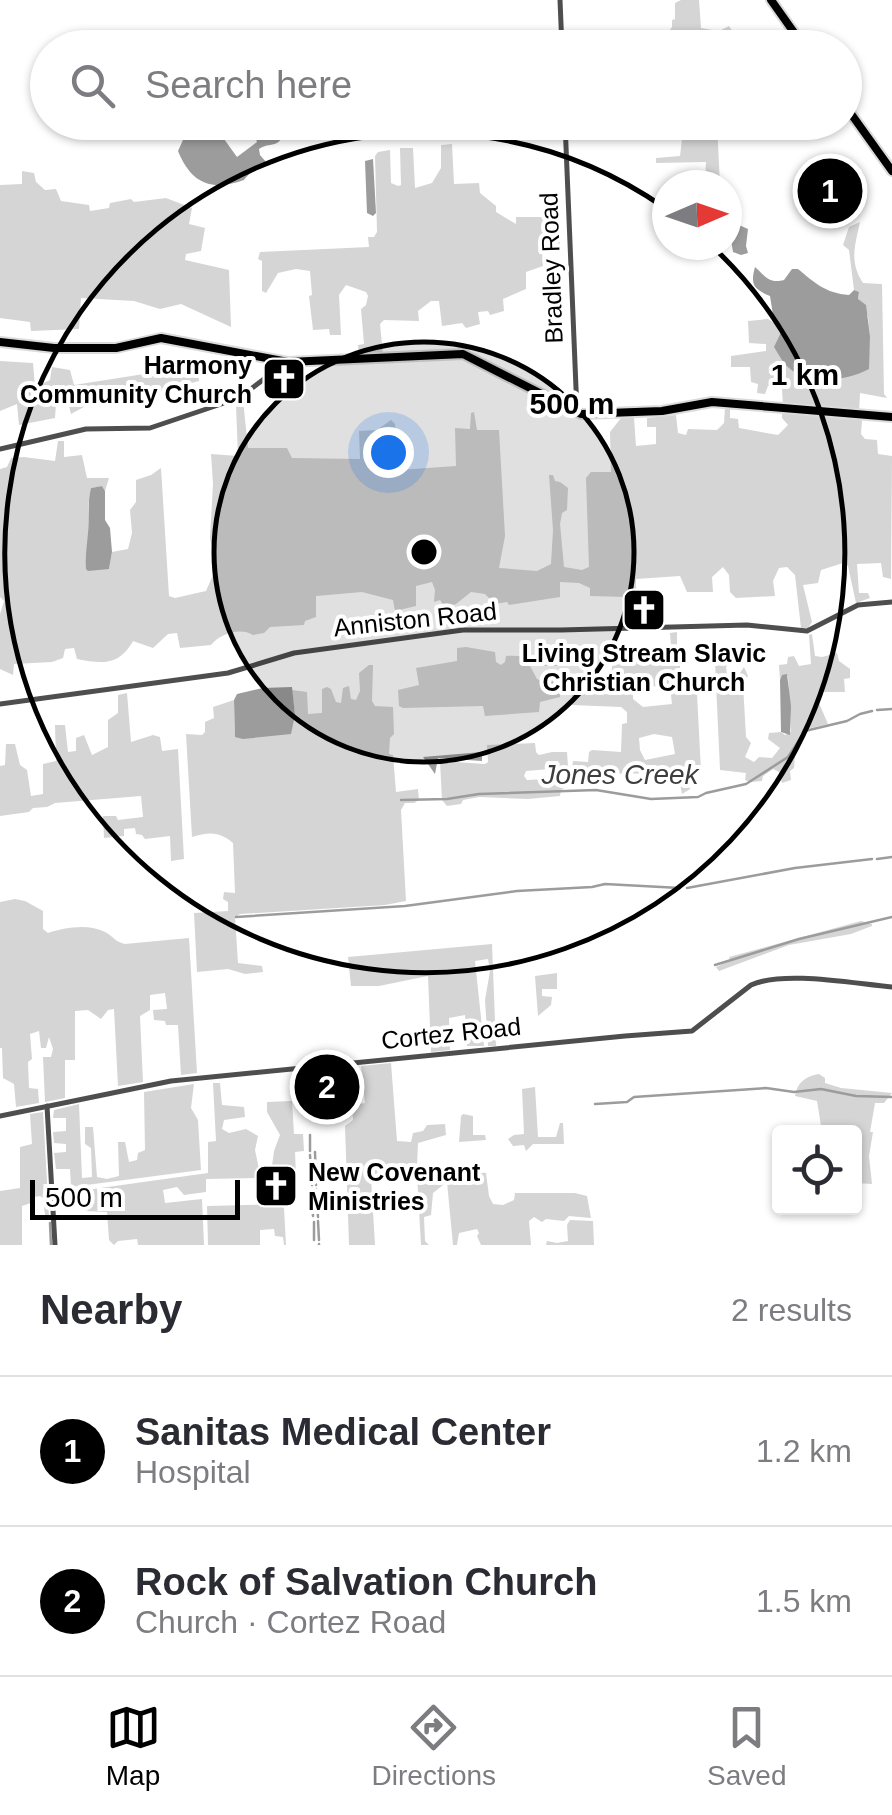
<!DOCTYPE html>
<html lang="en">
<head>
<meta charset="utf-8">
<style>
  body { margin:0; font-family:Arial,sans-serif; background:#f7f7f7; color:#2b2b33 }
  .controls { position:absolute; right:30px; bottom:30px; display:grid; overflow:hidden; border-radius:10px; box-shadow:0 2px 8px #0004 }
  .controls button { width:90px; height:90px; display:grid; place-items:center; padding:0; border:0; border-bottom:2px solid #e1e1e2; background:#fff; color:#2b2b33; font:50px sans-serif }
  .compass { position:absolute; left:652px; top:170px; width:90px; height:90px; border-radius:50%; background:#fff; box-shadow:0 2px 8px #0004; rotate:88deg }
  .scale { position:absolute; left:30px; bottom:25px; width:210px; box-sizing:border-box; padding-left:10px; border:5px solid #000; border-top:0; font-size:28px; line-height:35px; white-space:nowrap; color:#000; -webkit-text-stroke:8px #fff; paint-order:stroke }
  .you { position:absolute; left:388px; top:452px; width:35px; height:35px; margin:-25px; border:8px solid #fff; border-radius:50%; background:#1a73e8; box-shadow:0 0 0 15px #1a73e833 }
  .badge { display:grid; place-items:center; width:65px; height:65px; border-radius:50%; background:#000; color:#fff; font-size:32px; font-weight:700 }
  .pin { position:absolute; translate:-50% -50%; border:5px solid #fff; box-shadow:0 2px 10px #0006 }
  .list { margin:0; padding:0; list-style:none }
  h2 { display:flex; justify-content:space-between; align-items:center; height:130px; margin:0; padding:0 40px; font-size:42px }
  h2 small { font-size:32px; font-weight:400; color:#7c7c81 }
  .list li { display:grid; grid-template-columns:65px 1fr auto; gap:30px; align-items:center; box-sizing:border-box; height:150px; padding:0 40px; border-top:2px solid #e1e1e2 }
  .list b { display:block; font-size:38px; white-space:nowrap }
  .list p { margin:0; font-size:32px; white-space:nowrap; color:#7c7c81 }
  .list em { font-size:32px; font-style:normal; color:#7c7c81 }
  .icon { flex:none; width:55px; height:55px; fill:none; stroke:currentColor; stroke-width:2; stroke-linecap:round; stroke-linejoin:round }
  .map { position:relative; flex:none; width:892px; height:1245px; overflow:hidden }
  .search { position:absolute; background:#fff; box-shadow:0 2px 8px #0004; left:30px; right:30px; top:30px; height:110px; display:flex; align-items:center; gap:25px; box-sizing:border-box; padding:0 35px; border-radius:55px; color:#7c7c81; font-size:38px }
  .sheet { height:430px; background:#fff }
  nav { display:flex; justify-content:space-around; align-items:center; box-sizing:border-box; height:140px; border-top:2px solid #e1e1e2; background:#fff; font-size:28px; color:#7c7c81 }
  nav a { display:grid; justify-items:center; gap:5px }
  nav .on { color:#000 }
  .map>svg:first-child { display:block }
</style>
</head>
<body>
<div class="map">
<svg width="892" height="1245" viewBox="0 0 892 1245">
  <rect width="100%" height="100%" fill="#fff"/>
  <g fill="#d5d5d5" fill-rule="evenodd">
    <path d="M681,0h18l2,28 18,3 10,-5 9,13 14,3 5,4 -56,1 -6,-15 -28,2 5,-7v-7l3,-1v-16z"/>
    <path d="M684,123h33l3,62h-19l4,-2 1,-21 -50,1v-5l24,-2z"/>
    <path d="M452,144l2,40 25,-1 1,10 16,13v6l20,12v-7h29l4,12 11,6v9l-6,5 -12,3 1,14 -17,6v17l-23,10 1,12 -14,4 -2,-4 -10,1 2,12 -14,4 -4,-5 -20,3 -3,-25h-8l-13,10 1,10 -35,-1 -4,4 3,31 -24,1 -1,-11 6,-1 -3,-35 5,-4 2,-9 -2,-4 -20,-7 -7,10 2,40h-11l-1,-6 -16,1 -4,-34 3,-1 -2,-24 -14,-2 -18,4 -12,20 -4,-2v-30l-4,-2 2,-7 109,-5 -1,-10h6l3,-5 -2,-76 3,-4 12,-2 1,33 7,3 3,-1 -1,-37h13l2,40 17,-5 9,-15v-23z"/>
    <path d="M22,171l12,2 2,9 9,8 11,-1 5,12 28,4 1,6 19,-3 1,-5 21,-4 3,3 32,-4 26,10 -3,16 16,4 -4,23 -15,3 -1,6 44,10 2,57 -50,-23 -21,5 -26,-8 -53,-3 -2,31 -48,2 -1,-9 -30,-4v-133l22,-1z"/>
    <path d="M860,222c-5,24 -11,39 3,61l19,1 2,110 3,4 -27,-5 -1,19 -76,-7 -1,-16 -14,-3 -3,8 -8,-1 1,-9 -7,-2 -1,-15h-19v-11l35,-5v-7l-17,-1 -1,-22 20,-2 15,9 87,8 -2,-20 -10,-17 1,-7 -5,-2 -5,-40 -6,-5 6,-18z"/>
    <path d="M0,361l33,2 2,24 15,-7 2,-13 18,3 4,15 70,-11 28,-10 26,2 1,15 -37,10 -10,-3 -9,3 -28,-1 -44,24 -3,-12 -12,2 -1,14 -36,7 -2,-21 -17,7z"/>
    <path d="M243,400l5,48h39l5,10 68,1 -1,-28 18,-1 14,-10 4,4 4,46 57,-4 -1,-38 15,1 1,-16 3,-1 3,18h22l6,106 -6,32 38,3 14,-7 2,-34 -4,-55h4l2,6 5,1 8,6 -1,22 -5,3 -2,11 4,43 18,3 7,-3 -3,-89 5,-6h20l-1,-40 11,-14h13l2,28 20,-2v-17h-9v-9l29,-3 2,18 8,2 2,-6 29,1 7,-7 1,-15h5v10l8,1 1,9 39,7 10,-10 -6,-7v-6l80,8 -1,14 4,5 12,1 1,14 14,2 -1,123 -8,-2 -2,-14 -24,1 2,29h9l2,5 -14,5 -8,-37 -5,-3 -22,7 -3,13 -15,2 9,37 -4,6h-7l-6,-53 -8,-8 -8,1 -6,13 2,15 -39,2 -6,-6 -1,-17 -6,-8 -11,10 1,15h-26l-7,-16 -44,3v15l-8,3 -38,-1v-8l-11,-5 -19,-1v15l-51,8 -2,-3 -12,2 -10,-10 -14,-2 -15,12 -11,3 -5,-7 -6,2 1,-12 -3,-8 -16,4v20l-21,5 -2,-11 -31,-8 -46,4v21l-11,4 -1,4 -34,2 -6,6 -11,2c-13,-8 -33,-1 -42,10l-31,3 -3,-15 -9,1 -15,14 -20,-7c-14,25 -31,23 -56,18l-3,-11 -9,1 -2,9 -11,4 -38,2 -1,11 -13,-6v-55l4,-13 -4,-4v-128l7,-2 4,-9 13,-1 31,4 3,-20h6v16l18,-2 5,23h22l-4,13 -3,-5 -11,2c-8,33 4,53 18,81l3,-17 16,-3 4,-16 -2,-23 6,-8v-22l15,-5 10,-7 8,128 6,2 31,-7 10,-23 -6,-30 3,-54 -2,-30 27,2 -2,-51z"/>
    <path d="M677,632v13l3,5v30l17,14 4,77 -11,1v17l-8,5 -4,-21 -86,1 -42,-5 -24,2 -2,5 3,4 39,-2 2,3 -2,6 -5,3 -1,6 -32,3 -49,-2 -16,3 -2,4 -14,2 -5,-6 -2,-39 45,3 3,-2 -1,-17 48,-2 1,9 3,3 13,-3h15l1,14 4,1 1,-6 15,1 1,-10 3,-2 29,2 1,-28 5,-1v-11l-6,-5 -49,-2v-11l12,-2 31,3 1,-5 -5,-6 1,-18c15,-12 26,-6 43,-7l5,-6 1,-6 10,-2 -1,-12zM648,686l22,1 2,17 -29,3 -10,-8v-8zM654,734l18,3 3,17 -30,6 -5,-10 -1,-12z"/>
    <path d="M812,634l3,22 7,1 15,-4 2,8 11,8v9l-6,1 1,13h-25l-1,11 9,21 -21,5 -12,26 -1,13 -4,3 1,9 -9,3 -3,-11 -6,-3 -10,7 -1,5 -11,1 -6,-2 1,-7 -26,-3 -5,-109 12,-4 2,6 -3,4 1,8 11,1 6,-9 4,9 -5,8 3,53 5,6 -6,14 9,5 5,-5 13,1 8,-10 -12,-9 1,-6 12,-1 4,3 6,-3 -3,-56 -6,-1 -2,5 -1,-15 8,-1 1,-7 6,-1 5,10 12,-2 -2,-29z"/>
    <path d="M466,647l29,5 1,10 5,3 4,-3 1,-6c17,-1 34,3 52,4l1,6h-29l7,13 8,3 14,-1 1,16 -20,5 -1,10 -54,4 -2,-10 -80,2 -4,-2 -1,-16 21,-5 -3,-17 41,-7v-13z"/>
    <path d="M369,665h4l-1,36 3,5 18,1 1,27 -4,4 -1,16 4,1 3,37 22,-3 1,11 -5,3h-9l-4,7 5,91 -21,4 -145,9 -5,3 3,46 24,3 1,6 -18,2 -17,-5 -31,3 -3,-59 34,-2v-9l-5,-3 1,-7 11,1 -2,-50c-14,-12 -24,-11 -41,-6l-6,-103 16,1 3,-3v-10l9,-4 -1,-11 21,-7 1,36 60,-21 -3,-25 15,2 1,22 14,-1v-24l5,-2 4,2 5,13 5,1 2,-15 6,-2 2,13 5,1 4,-9 -1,-18z"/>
    <path d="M127,693l4,49 22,-7 7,2 2,14 16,-2 6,110 -13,2 -1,-25 -25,3 -3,-4 -6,-1 -1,-6 -11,1v7l-20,2 -1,-22h13l2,4 25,-3 -2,-21 -86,7 -8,4 -14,1 -4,4 -29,4v-50l5,-1 1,-21h9l5,21 7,5 4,26 12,-2v-30l13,-3 -1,-36h10l3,27 8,-1v-13l8,-3 8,20 16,-8v-27l10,-7v-18z"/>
    <path d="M15,899l10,2 18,10v18l5,4c16,-5 40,-10 57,-1 8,4 10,10 20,12l64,-6 8,135 -16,2 -3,-50h-12l-1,-4 -11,-1 -1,-10 14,-1 -2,-16 -15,2v15l-10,6 3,66 -25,4 -4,-77 -6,1 -7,9 -13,-9 -13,1v49h-10v38l-20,4 -2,-45h8l2,-8 -4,-12 -3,11h-5l-2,-17 -9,3 2,25 -4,3 1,26 9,1 1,14 -23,4 -2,-23 -11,-6 -1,-30h-2v-146z"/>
    <path d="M861,921l11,3v2l-21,8 -62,11 -70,26 -3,-4 14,-6 -1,-4z"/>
    <path d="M492,944l4,102h-8l-3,-46 5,-29 -2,-12 -13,2 9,85h-17l-2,-31 -16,3 1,32 -19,2 -3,-76 -49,10h-28l-3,-29z"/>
    <path d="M557,973v16h-15v7l10,1 -1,8 -13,11 -3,-40z"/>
    <path d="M391,1063l6,78 14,1 2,-9 10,-2 4,-6 18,-1 1,11 -28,8 -1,23 20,8h26l5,2 8,-4 10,1 3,23 4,8 10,1 11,-5 1,-7h60l12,3 4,22 -22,-2 -5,5 -18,-2 -4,3 -8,-5 -5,4 2,24h-50l-4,-9 2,-3 -2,-4 -18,4 -2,12h-4l-6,-63 -14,11 -2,22 -7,2 1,24 4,4h10h-18l-4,-70 -44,1 -2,2 4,67h-26l-4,-119 8,-6 -1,-15 13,-2 -4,-37z"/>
    <path d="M819,1074l6,4v5l16,5 51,5 -8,10h-9l-5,29h3l-4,24 3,28 -17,-1 -1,-51h-32l-5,-31 -22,-5c2,-13 10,-20 24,-22z"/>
    <path d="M213,1083h7l2,22 22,2 1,10 -21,3 -2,9 7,4 17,-4 12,7 -3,14 4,19 13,-3 2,-15 6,-16 -13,-23v-10l25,-1 2,33h9l1,17 -9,1 1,25 -90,2v13l-22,3 -7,-8 -14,3 2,13 37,-4 2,46h-66l-1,-6 -19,2 -4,4 -5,-5 -2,-28 -22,-1 1,-21 122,-17v-31l8,-1z"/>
    <path d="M194,1084l-3,24 7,12 3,50 -130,17 -1,-18h-14l-2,-16 12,-1v-8l-12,-1 -1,-11 13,-1v-13h-13l1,-8 25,-6 3,74 10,-1 -1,-29 -6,-4v-17h8l4,50 10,2 12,-3 -1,-34h7l4,20 8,-2 1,-7 7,-3 -1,-58z"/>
    <path d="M535,1087l3,50h18l4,-14h3l1,21h-31l-7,7 -2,-6 -11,1 -5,-7 6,-4 10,-1 -2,-45z"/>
    <path d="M43,1112l6,104 -4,-1 -2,-17 -3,-2 -6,1v5l-12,4v39h-22v-54l20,-3v-41l12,-3 -2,-30z"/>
    <path d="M463,1114l10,2v19h12l1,5 -27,2 2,-26z"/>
    <path d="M280,1204l4,4 2,37h-2l-1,-8 -8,-1 -1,-7 -14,1v15h-52l-1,-39z"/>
    <path d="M570,1220l23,1 1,24h-48l1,-4 10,2 11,-2 -1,-16z"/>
  </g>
  <g fill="#9c9c9c">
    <path d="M199,123h40v8l-13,-4 -4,3 2,9 13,18 20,-15 -6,-19h39c-7,5 -6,16 -13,20 -7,3 -11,1 -18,6l1,6 6,7c-8,8 -15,8 -22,18 -33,12 -53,3 -66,-29l5,-11z"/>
    <path d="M373,159l3,54 -3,3 -6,-3 -2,-52z"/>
    <path d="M739,225l9,4 -2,17 2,7 -7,2 -8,-3 -2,-12 3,-12z"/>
    <path d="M755,267c10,9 14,17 29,13l8,-11h6c17,14 27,24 51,26l5,-5 5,2 -1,7 8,6 4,31 -1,33c-23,12 -59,17 -80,-1 -6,-5 -10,-13 -15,-21l9,-19 -9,-7 -4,-25c-16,-7 -20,-11 -15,-29z"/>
    <path d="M102,486l3,5v29l5,8 2,24 -3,17 -21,2 -2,-2c-1,-12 1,-24 2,-36 2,-16 -1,-30 3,-45z"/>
    <path d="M787,674l4,32 -1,29 -9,-3 -1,-52 2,-5z"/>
    <path d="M292,687l3,28 -4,19 -48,5 -8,-2 -1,-37 3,-6 26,-6z"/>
    <path d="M482,752v9l-44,-3 -3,16 -12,-17z"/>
  </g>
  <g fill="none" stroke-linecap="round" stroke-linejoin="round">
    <g stroke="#9c9c9c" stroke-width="2.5">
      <path d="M877,710l15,-1"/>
      <path d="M401,800l46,-1 32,-5 117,-4 55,9 47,-2 8,-4 40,-9 42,-27 17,-26 42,-10 13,-7 12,-3"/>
      <path d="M877,859l15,-2"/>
      <path d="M687,888l108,-20 77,-9"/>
      <path d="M236,917l169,-11 112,-15 75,-4 13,-3 75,4"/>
      <path d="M715,965l84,-26 93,-22"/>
      <path d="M595,1104l32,-2 7,-5 132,-9 28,4 27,-3 35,7 36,1"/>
      <path d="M310,1151v-16"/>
      <path d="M315,1152l1,33"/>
      <path d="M310,1155l2,30"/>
      <path d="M312,1189l1,27"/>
      <path d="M316,1189l2,28"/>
      <path d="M318,1221l1,19"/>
      <path d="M314,1222v18"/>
      <path d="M50,1223l1,22"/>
      <path d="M319,1244v1"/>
    </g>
    <defs>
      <g id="major">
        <path d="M771,0l34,48"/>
        <path d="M844,104l48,67"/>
        <path d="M0,342l54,6h62l45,-10 127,24 175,-8 118,60 81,-3 50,-9 180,15"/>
      </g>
    </defs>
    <use href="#major" stroke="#dbdbdb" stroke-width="12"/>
    <g stroke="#4e4e4e" stroke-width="5">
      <path d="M560,0l2,48"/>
      <path d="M565,122l12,290"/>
      <path d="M0,449l86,-20 64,-1 89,-30 46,-35"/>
      <path d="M0,704l228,-31 66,-20 169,-23h98l186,-5 60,6 51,-26 34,-3"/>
      <path d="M47,1106l8,139"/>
      <path d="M0,1116l171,-35 454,-45 67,-5 59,-46c33,-15 104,-1 141,2"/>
    </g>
    <use href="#major" stroke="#000" stroke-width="8"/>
  </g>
  <circle cx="424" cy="552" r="210" fill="#000" fill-opacity=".12"/>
  <g fill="none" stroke="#000" stroke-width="5">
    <circle cx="424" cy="552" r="210"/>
    <path d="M713 247A420 420 0 1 1 665 208"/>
  </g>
  <defs>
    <symbol id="church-square" viewBox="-11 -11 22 22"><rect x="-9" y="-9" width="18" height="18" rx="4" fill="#000" stroke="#fff"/><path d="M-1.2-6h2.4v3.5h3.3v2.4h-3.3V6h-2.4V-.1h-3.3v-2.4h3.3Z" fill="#fff"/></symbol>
  </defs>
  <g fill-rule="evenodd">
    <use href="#church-square" x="259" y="354" width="50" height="50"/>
    <use href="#church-square" x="619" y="585" width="50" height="50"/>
    <use href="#church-square" x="251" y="1161" width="50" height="50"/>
  </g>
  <g text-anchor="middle" stroke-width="8" stroke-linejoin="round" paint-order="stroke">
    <g font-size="25" fill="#000" stroke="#fff">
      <text transform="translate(551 268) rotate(-92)" y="9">Bradley Road</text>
      <text transform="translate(415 619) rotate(-6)" y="9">Anniston Road</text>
      <text transform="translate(451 1033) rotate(-6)" y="9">Cortez Road</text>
    </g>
    <g font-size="25" font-weight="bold" fill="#000" stroke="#fff" text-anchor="end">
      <text x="252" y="374">Harmony<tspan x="252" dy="29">Community Church</tspan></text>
      <text x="644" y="662" text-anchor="middle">Living Stream Slavic<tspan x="644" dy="29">Christian Church</tspan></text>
      <text x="308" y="1181" text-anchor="start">New Covenant<tspan x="308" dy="29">Ministries</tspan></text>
    </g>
    <g font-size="28" font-style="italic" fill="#3d3d3d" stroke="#fff">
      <text x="620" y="784">Jones Creek</text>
    </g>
  </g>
  <circle cx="424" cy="552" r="15" fill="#000" stroke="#fff" stroke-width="5"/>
  <g font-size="30" text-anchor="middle" font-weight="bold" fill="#000" stroke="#fff" stroke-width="8" stroke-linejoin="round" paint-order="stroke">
    <text x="805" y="385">1 km</text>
    <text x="572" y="414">500 m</text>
  </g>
</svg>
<div class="controls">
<button><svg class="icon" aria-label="locate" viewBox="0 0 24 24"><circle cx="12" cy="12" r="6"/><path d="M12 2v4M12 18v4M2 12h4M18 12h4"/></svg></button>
</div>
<svg class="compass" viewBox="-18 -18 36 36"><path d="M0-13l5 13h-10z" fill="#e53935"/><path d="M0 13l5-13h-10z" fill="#7c7c81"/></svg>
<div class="scale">500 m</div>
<div class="you"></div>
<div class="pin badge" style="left:830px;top:191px">1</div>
<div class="pin badge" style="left:327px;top:1087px">2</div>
<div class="search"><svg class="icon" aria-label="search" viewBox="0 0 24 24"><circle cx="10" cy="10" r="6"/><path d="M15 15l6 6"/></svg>Search here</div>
</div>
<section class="sheet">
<h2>Nearby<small>2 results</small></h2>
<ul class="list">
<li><span class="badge">1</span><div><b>Sanitas Medical Center</b><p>Hospital</p></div><em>1.2 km</em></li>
<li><span class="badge">2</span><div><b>Rock of Salvation Church</b><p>Church · Cortez Road</p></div><em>1.5 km</em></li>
</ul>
</section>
<nav>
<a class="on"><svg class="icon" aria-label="map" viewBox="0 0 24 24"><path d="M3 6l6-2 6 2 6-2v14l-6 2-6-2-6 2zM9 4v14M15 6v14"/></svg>Map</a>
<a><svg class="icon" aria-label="directions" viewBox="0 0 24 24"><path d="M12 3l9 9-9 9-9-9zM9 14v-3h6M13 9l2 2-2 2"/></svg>Directions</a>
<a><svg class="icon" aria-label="saved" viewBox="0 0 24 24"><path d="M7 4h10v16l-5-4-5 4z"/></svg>Saved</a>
</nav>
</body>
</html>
